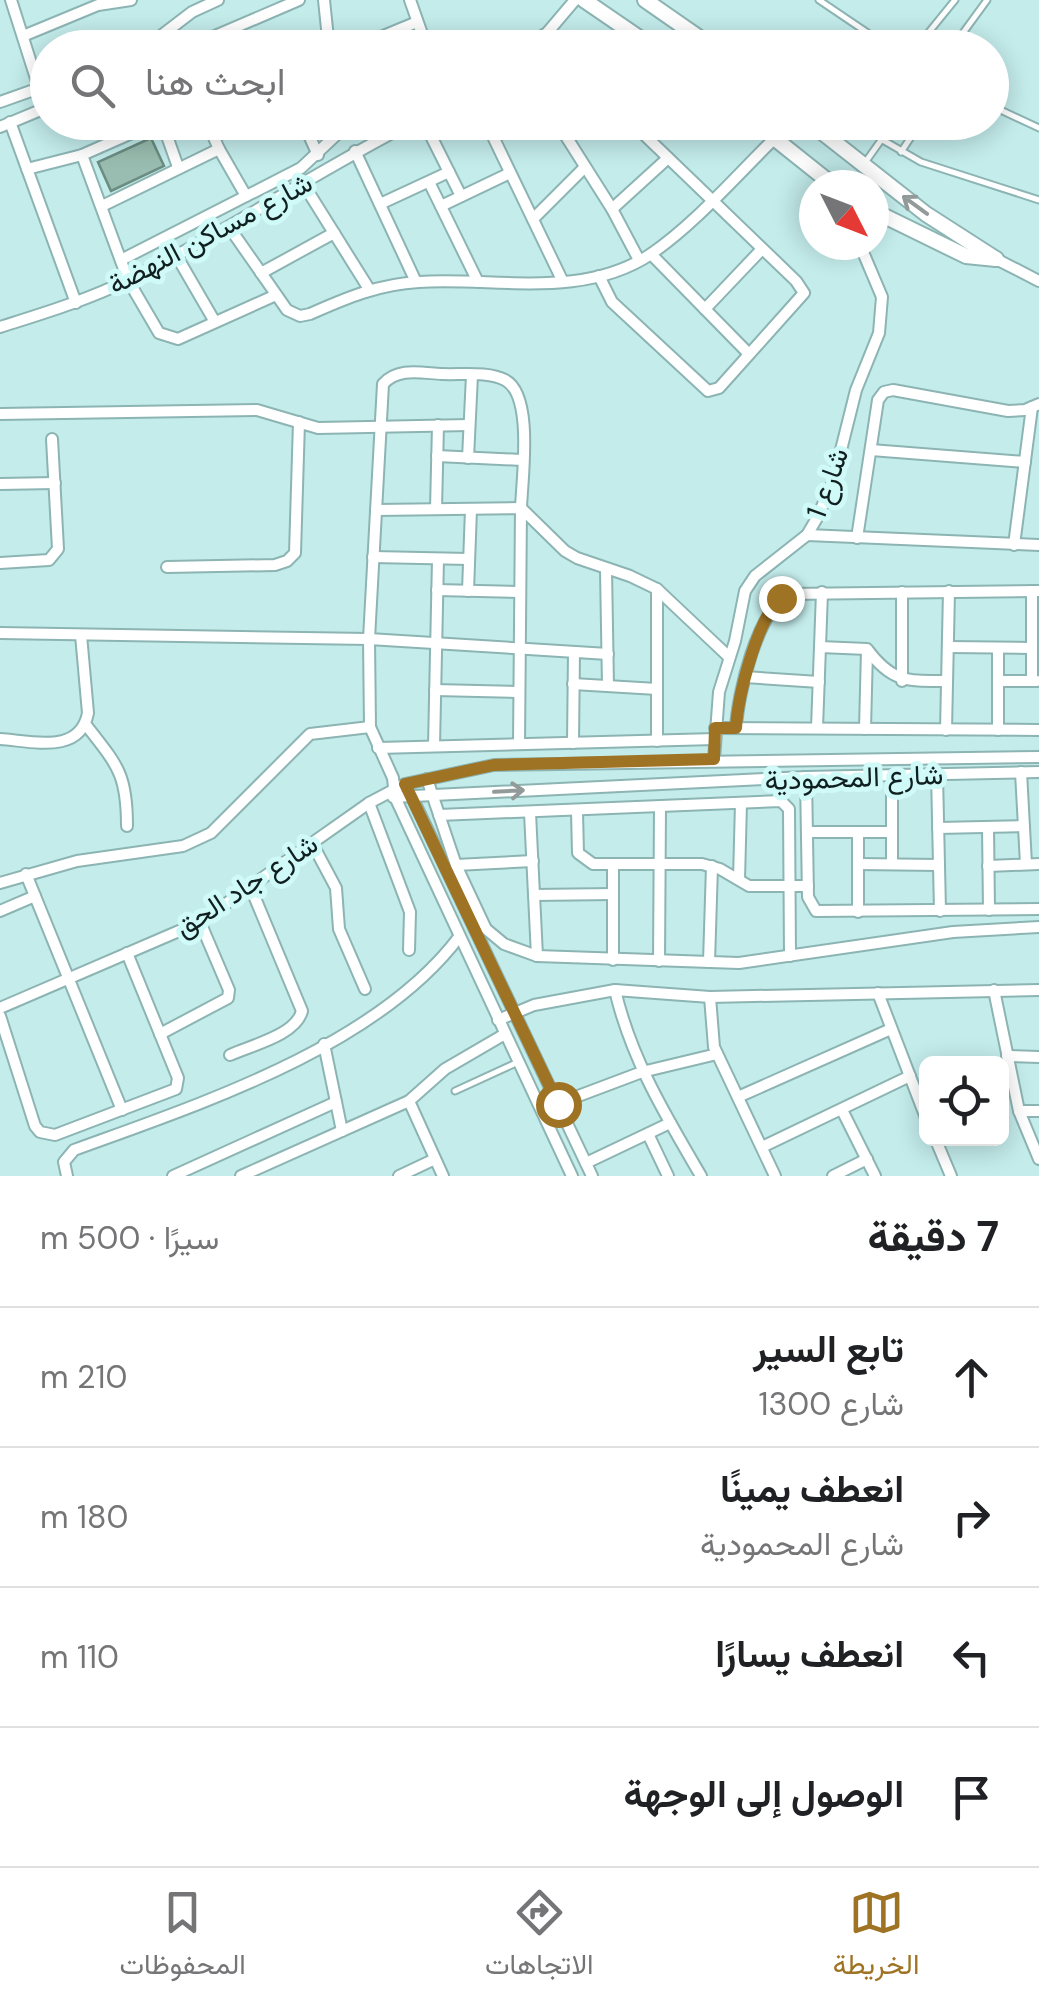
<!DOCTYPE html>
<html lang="ar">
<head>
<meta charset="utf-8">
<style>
  body { margin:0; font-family:"DM Sans",Vazirmatn,sans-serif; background:#f6f6f6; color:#202124; direction:rtl }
  .controls { position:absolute; right:30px; bottom:30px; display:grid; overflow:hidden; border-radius:15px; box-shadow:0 5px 25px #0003 }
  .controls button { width:90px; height:90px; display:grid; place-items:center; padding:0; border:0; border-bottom:2px solid #e0e0e0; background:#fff; color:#202124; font:50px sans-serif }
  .compass { position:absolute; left:799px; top:170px; width:90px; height:90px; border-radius:50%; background:#fff; box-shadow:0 5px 25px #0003; rotate:132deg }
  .stop { position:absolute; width:30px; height:30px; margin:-22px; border:8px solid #9f7324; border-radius:50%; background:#fff }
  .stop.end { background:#9f7324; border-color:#fff; box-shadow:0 2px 10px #0008 }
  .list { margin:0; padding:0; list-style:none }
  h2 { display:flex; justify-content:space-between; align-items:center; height:130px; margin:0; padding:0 40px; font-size:42px }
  h2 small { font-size:32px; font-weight:400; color:#757577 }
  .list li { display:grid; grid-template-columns:65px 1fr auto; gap:30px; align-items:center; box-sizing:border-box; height:140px; padding:0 40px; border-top:2px solid #e0e0e0 }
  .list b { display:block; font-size:38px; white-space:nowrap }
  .list p { margin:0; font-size:32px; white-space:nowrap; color:#757577 }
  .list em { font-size:32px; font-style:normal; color:#757577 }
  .icon { flex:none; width:55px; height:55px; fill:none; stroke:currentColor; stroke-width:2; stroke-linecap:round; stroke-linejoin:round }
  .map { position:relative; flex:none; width:1039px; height:1176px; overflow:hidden; direction:ltr }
  .search { position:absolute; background:#fff; box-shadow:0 5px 25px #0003; left:30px; right:30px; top:30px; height:110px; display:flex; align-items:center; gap:25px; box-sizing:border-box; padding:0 35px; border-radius:55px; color:#757577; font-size:38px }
  .sheet { height:690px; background:#fff }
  nav { display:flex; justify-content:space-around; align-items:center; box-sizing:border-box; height:140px; border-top:2px solid #e0e0e0; background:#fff; font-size:28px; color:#757577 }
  nav a { display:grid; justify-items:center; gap:5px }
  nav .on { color:#9f7324 }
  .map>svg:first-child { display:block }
</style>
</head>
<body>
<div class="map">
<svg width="1039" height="1176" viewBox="0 0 1039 1176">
  <rect width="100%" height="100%" fill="#c3eceb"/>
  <path fill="#99bdb0" stroke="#6b8d81" stroke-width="2.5" d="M151,138l13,28 -53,25 -13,-29z"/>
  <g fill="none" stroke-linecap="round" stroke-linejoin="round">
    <defs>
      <g id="lane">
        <path d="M819,0l71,48"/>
        <path d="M916,48l39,-48"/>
        <path d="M952,48l35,-48"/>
        <path d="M992,106l47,22"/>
        <path d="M881,139l40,23 118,38"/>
        <path d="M901,152l20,-30"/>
        <path d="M864,164l30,-42"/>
        <path d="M455,1091l61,-28"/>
      </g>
      <g id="street">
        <path d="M11,0l28,88"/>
        <path d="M324,0l5,48"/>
        <path d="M410,0l17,48"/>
        <path d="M547,33l11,15"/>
        <path d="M23,36l75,-31 33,-5"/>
        <path d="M145,48l47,-36 26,-12"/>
        <path d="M187,48l112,-48"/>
        <path d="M354,48l63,-26"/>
        <path d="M523,48l24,-15 28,-33"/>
        <path d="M0,102l48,-17"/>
        <path d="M10,122l66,181"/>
        <path d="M162,122l16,45"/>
        <path d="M303,122l15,33"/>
        <path d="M424,122l37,74"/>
        <path d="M486,122l77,160"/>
        <path d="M557,122l55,87 27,51"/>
        <path d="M0,127l48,-20"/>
        <path d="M568,139l17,-17"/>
        <path d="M219,149l27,47"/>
        <path d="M355,151l61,131"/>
        <path d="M82,155l46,125 31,53 19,6 98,-44"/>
        <path d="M27,169l55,-14 75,-33"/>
        <path d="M429,182l49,100"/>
        <path d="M304,185l65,104"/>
        <path d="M380,204l69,-32"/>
        <path d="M102,206l117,-57 -12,-27"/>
        <path d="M441,206l69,-33"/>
        <path d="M612,209l56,-51"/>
        <path d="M533,219l52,-52"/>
        <path d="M229,227l58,83 13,6 10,-2c36,-16 69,-30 109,-32 76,-5 163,18 232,-28 45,-31 84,-77 123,-115"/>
        <path d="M651,254l98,100"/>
        <path d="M176,255l39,67"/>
        <path d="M996,259l43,22"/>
        <path d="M121,260l180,-92 49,-46"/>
        <path d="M261,273l73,-40"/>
        <path d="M599,276l13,26 96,89 11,-3 85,-95 -8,-12 -165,-159"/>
        <path d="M705,309l57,-60"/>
        <path d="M0,327c44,-14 88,-27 130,-48 97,-47 187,-108 283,-157"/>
        <path d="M0,414l257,-4 61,18 151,-3"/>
        <path d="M871,450l154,12"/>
        <path d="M437,456l85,4"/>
        <path d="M468,458l4,-83"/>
        <path d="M0,484l55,-1"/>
        <path d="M436,509l2,-84"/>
        <path d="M376,510l145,-2 -2,236"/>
        <path d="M807,535l232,10"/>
        <path d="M857,538l21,-138 6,-8 9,-2 115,21 17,-1 14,-6"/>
        <path d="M1014,545l18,-138"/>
        <path d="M373,557l96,2"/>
        <path d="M0,563l49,-3 9,-11 -6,-110"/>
        <path d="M167,567l108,-2 12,-4 8,-8 4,-131"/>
        <path d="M606,569l2,117"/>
        <path d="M437,590l83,2"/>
        <path d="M468,591l3,-82"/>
        <path d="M1032,591v90"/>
        <path d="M902,592v89"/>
        <path d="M0,633l369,6 239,15"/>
        <path d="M820,647l47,2c25,34 41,32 80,32"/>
        <path d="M948,647l84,1"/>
        <path d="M745,677l74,5"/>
        <path d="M998,681h39"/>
        <path d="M573,684l84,5"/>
        <path d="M435,690l84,2"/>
        <path d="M86,725c31,40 41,48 41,101"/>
        <path d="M715,728l324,2"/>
        <path d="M736,728c2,-35 21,-117 53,-134l250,-3"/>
        <path d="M817,728l5,-136"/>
        <path d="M865,729l2,-79"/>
        <path d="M946,730l3,-139"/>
        <path d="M998,730v-82"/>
        <path d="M0,739c32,2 80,16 88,-26l-7,-78"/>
        <path d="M657,741v-152"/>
        <path d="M573,743l1,-91"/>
        <path d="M434,746l4,-187"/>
        <path d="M378,748l337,-9"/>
        <path d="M714,759l5,-67 16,-51 10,-50 10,-15 52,-41 10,-17 16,-36 23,-92 23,-57 3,-36 -22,-52"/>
        <path d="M1021,772l5,92"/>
        <path d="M937,774l3,137"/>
        <path d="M806,777l2,120 8,14 223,-2"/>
        <path d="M427,779l29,86 30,64 18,15 33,12 202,7 214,-31 86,-5"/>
        <path d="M410,793l182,383"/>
        <path d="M393,797l413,-20 233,-5"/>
        <path d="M369,803l41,109 -1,38"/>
        <path d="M577,812l1,41 15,11h109l18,5 29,17h59"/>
        <path d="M530,813l7,143"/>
        <path d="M439,815l342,-14 8,8 1,147"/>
        <path d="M988,827l1,83"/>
        <path d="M938,828l86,-2"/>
        <path d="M807,832h85"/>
        <path d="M858,832v80"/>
        <path d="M312,843l24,45 3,41 26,60"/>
        <path d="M858,864l81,1"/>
        <path d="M892,864v-89"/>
        <path d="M456,865l77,-4"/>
        <path d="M988,866l51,-2"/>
        <path d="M26,874l96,236"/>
        <path d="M739,879l2,-76"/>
        <path d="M0,883l77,-22 106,-15 28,-13 99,-99 60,-7"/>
        <path d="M534,895l79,-1"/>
        <path d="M0,911l35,-15"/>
        <path d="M613,960v-96"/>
        <path d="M659,961l1,-154"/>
        <path d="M709,962l3,-96"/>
        <path d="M615,990c16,69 51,126 86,186"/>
        <path d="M994,990l25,121 20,48"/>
        <path d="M878,993l48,125"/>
        <path d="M710,997l4,50 61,129"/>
        <path d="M0,1008l200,-86 169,-119 36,-19 89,-19 545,-8"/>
        <path d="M0,1016l35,110 5,6 15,3 121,-46 2,-11 -51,-125"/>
        <path d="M498,1020l36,-15 81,-15 95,7 329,-7"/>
        <path d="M160,1034l68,-36 1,-8 -29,-68"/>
        <path d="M324,1044l18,87"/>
        <path d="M230,1055c22,-10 66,-20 72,-44l-52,-125"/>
        <path d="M1007,1056l32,1"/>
        <path d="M738,1097l153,-68"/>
        <path d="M409,1101l34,75"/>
        <path d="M557,1104l85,-32 75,-18"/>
        <path d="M842,1110l33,66"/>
        <path d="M1019,1111h20"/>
        <path d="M648,1134l20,42"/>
        <path d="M935,1138l16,38"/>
        <path d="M762,1147l148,-71"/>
        <path d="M586,1163l84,-40"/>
        <path d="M67,1176l-3,-14 10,-12c126,-46 302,-103 385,-213"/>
        <path d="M173,1176l163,-74"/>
        <path d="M241,1176l168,-75 36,-32 60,-35"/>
        <path d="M399,1176l36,-17"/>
        <path d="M572,1176l-177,-379 -2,-19 -23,-51 -1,-88 14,-255c15,-17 38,-11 59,-10 19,1 46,-3 63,6 29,15 17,98 16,128l44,43 12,7 53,18 27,13 72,68"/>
        <path d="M833,1176l34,-17"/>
      </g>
      <g id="secondary">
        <path d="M584,0l70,48"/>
        <path d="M645,0l69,48"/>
        <path d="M754,122l79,63"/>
        <path d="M809,122l117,92 70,45"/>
        <path d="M874,211l92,45 30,3"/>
      </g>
    </defs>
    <use href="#lane" stroke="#8cb4b3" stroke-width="9"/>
    <use href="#street" stroke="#8cb4b3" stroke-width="14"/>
    <use href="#secondary" stroke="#8cb4b3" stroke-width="18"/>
    <use href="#lane" stroke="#fff" stroke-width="5"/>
    <use href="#street" stroke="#fff" stroke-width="10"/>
    <use href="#secondary" stroke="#fff" stroke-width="14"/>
  </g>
  <defs><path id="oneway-shaft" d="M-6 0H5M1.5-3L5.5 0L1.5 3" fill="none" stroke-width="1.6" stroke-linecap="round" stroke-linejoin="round" transform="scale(2.5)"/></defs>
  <g stroke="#939a9a">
    <use href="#oneway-shaft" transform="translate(915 205) rotate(-144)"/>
    <use href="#oneway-shaft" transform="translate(509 791) rotate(-3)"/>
  </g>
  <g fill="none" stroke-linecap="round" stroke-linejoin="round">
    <path stroke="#9f7324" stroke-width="12" d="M558,1104l-153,-320 89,-19 220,-6 1,-31h21c2,-32 21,-109 45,-130"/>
  </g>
  <g text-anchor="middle" stroke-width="10" stroke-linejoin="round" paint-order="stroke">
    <g font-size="28" fill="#101f1f" stroke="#d0faf8">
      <text transform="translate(210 233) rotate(-28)" y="10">شارع مساكن النهضة</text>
      <text transform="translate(827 483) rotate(-70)" y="10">شارع 1</text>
      <text transform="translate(854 777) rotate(-2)" y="10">شارع المحمودية</text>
      <text transform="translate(246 885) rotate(-33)" y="10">شارع جاد الحق</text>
    </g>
  </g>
</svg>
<div class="controls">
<button><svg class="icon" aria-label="locate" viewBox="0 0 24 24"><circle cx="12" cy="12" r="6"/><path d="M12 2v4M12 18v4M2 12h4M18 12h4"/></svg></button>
</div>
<svg class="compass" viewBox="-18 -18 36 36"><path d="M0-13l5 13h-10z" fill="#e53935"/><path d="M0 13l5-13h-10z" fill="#757577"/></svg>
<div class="stop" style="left:558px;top:1104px"></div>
<div class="stop end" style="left:781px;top:598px"></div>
<div class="search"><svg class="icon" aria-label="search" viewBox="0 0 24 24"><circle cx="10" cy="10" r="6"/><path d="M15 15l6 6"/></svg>ابحث هنا</div>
</div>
<section class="sheet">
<h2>7 دقيقة<small>سيرًا · 500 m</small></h2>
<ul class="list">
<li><svg class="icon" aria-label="ahead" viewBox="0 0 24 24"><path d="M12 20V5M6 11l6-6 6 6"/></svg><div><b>تابع السير</b><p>شارع 1300</p></div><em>210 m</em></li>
<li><svg class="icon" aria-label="right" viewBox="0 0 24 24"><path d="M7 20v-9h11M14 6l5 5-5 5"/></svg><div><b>انعطف يمينًا</b><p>شارع المحمودية</p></div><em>180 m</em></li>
<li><svg class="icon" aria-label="left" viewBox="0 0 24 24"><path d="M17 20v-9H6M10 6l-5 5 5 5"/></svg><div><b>انعطف يسارًا</b></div><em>110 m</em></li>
<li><svg class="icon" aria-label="arrive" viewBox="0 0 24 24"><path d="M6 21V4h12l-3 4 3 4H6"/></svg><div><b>الوصول إلى الوجهة</b></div></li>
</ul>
</section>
<nav>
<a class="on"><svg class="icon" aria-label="map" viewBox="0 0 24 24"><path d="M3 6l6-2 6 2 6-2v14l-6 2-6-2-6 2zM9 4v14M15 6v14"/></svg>الخريطة</a>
<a><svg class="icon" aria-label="directions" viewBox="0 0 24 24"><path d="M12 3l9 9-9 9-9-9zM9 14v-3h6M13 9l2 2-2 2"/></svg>الاتجاهات</a>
<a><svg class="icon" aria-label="saved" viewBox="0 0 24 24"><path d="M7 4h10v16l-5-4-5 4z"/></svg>المحفوظات</a>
</nav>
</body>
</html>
